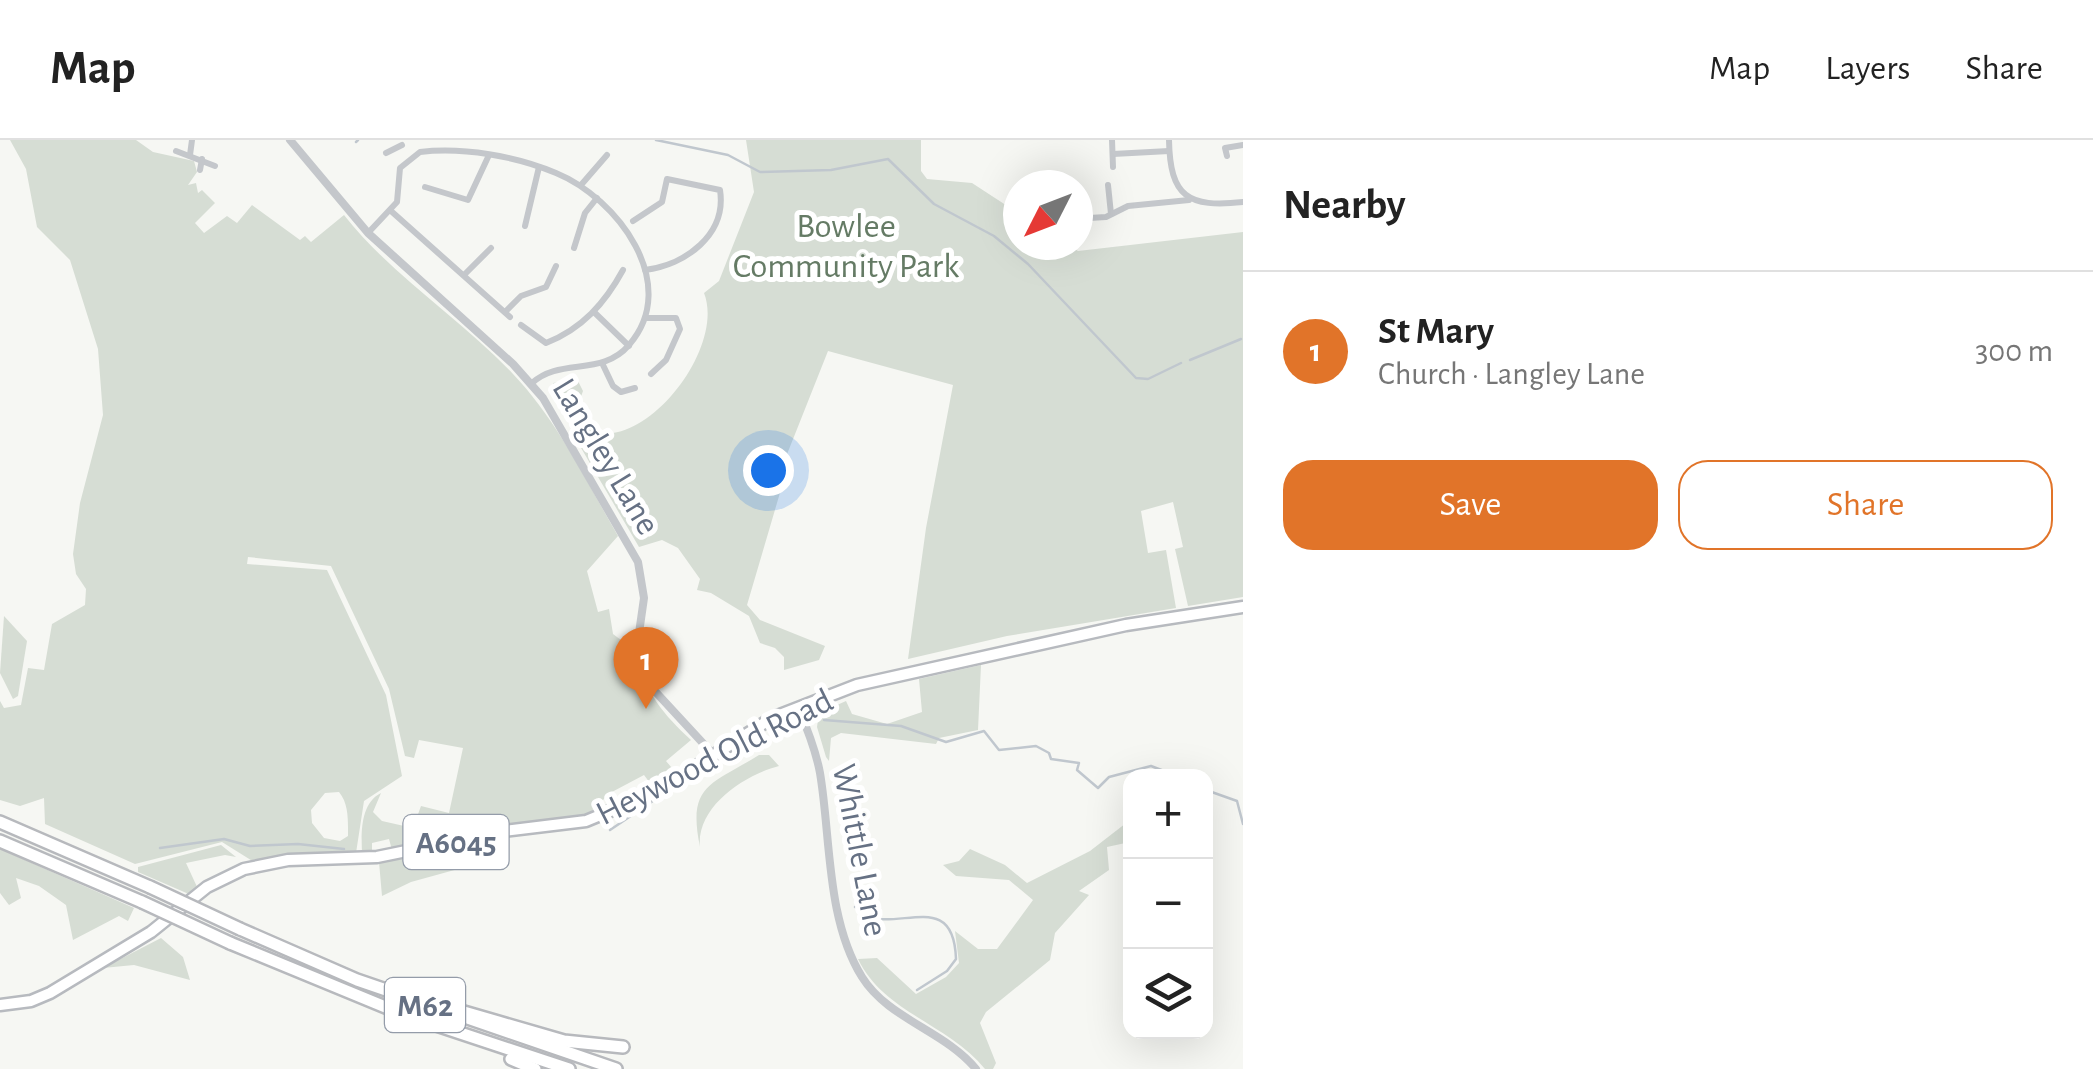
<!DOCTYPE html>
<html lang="en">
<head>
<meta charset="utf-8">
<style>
  body { margin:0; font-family:"Alegreya Sans",sans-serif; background:#f6f6f6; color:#222 }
  .controls { position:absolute; right:30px; bottom:30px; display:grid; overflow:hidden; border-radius:20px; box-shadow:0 10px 40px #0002 }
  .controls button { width:90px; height:90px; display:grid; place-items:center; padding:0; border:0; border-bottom:2px solid #e0e0e0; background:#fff; color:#222; font:50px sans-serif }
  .compass { position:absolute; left:1003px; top:30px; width:90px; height:90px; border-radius:50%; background:#fff; box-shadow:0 10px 40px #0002; rotate:228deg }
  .you { position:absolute; left:768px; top:330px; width:35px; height:35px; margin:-25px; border:8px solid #fff; border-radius:50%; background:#1a73e8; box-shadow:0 0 0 15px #1a73e833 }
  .badge { display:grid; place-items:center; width:65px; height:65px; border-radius:50%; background:#e17429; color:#fff; font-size:32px; font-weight:700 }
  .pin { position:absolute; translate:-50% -82px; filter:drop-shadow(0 2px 5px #0008) }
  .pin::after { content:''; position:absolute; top:52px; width:35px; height:30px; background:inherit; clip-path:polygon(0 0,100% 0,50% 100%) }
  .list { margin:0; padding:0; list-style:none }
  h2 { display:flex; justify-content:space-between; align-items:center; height:130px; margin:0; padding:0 40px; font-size:42px }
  h2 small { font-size:32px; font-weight:400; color:#767676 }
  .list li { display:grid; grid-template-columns:65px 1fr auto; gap:30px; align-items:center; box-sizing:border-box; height:160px; padding:0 40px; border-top:2px solid #e0e0e0 }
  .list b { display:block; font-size:38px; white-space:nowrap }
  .list p { margin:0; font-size:32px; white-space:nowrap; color:#767676 }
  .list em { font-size:32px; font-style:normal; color:#767676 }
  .actions { display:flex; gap:20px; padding:30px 40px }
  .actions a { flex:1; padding:22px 0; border:2px solid #e17429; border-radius:30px; text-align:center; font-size:35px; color:#e17429 }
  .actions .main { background:#e17429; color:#fff }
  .icon { flex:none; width:55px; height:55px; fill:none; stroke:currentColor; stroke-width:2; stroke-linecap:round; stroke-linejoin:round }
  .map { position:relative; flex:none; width:1243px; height:929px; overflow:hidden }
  header { display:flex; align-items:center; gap:60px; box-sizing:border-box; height:140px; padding:0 50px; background:#fff; border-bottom:2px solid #e0e0e0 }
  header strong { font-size:48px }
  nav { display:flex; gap:55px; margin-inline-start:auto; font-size:35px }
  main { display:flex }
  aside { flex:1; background:#fff }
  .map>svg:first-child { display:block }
</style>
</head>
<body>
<header>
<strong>Map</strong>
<nav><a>Map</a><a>Layers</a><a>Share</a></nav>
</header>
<main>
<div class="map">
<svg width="1243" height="929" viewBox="0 0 1243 929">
  <rect width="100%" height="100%" fill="#f6f7f3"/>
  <g fill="#d6ddd4" fill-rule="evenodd">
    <path d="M10,0h126l17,12 41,9 3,11 -9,13 8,-2 2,10 4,-3 13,13 -20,20 9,10 23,-17 10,7 15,-18 48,35 5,-4 6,6 33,-27c48,61 116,103 169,159 44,46 73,107 105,162l-31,35 11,41 11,-3 4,25 8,6 -5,16 22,-2c6,38 26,61 53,86l-25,21 11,13 -24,13 -9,-12 -34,18 -22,22 -196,35 -3,-11 -17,4v8l-10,1c-1,-21 -1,-49 19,-59l-8,19 9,9 31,7 8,-22 28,7 14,-65 -44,-8 -5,18 -9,-2 -16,-67 -58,-123 -83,-9 -1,7 80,6 59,125 16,81 -38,25 -8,52 -102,9 -32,-20 -87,22 -90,-40 -1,-26 -24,8 -20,-6v-99l4,7 17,-3 7,-37 16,2 8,-46 33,-19 1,-16 -10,-15 -3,-20 7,-51 23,-88 -5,-66 -28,-89 -33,-33 -11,-58zM339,652c10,12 9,29 9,44l-8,5 -16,-3 -12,-15 -1,-13 14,-17z"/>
    <path d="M746,0h175v31l6,8 45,4 46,30v32h50l10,6 165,-19v365l-55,9 -13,-57 8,-2 -10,-45 -32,9 7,42 18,-3 10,58 -169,28 -99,23 18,-131 27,-143 -125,-34 -52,131 6,4 -35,119 13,15 65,26 -6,14 -35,10v-13l-9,-9 -15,-5 -11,-27 -38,-23 -14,-3 3,-11 -22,-31 -16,-8 -23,7 -62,-106 -24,-58 24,-4 6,12 -6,17 8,9 -3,11c9,2 22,6 31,5 51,-7 110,-92 91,-140l15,-12 35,-89z"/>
    <path d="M4,476l23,25 -9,55 -5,3 -13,-26z"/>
    <path d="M981,525l-3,65 -39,8 -3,6 -95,-11 -10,5 -2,23 -3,-4 -9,-30 2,-14 27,-12 6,13 35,10 35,-12 -3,-33z"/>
    <path d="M759,615h10l10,11c-35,9 -83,41 -79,81 -13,-63 11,-62 59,-92z"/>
    <path d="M1130,680v22l-23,5 2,23 -30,21 10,4 -34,38 -5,27 -64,52 -6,11 16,40 -3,6h-8c-36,-45 -101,-56 -127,-110l19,-1 39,36 30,-17 13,-14 -4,-32 23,18h19l36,-49 -24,-20 -53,-4 -13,-11 16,-4 11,-12 35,16 22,18 63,-32z"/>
    <path d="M487,699l11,19 -87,24 -29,14 -3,-34z"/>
    <path d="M221,705l15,12 -11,-2 -39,8 12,26 -7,6 -53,-23v-5z"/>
    <path d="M0,709l134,59 -6,13 -9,-5 -46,24 -7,-35 -27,-19 -23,-8 5,20 -12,7 -9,-12z"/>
    <path d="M161,798l22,19 7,23 -56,-15 -31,3z"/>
  </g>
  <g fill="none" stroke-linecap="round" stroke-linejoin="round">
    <g stroke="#c0c7ce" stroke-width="2.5">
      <path d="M656,0l72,15 32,17 71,-2 57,-11 46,45 60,32 34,28 108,114 12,1 33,-16"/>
      <path d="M356,2l2,-2"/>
      <path d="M1190,220l51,-21"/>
      <path d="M824,580l77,6 45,16 38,-11 15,19 37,-4 13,7 2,6 28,4 -2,7 21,18 11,-11 42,-11 26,10"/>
      <path d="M1206,650l31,11 6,23"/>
      <path d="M610,690l77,-52"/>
      <path d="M160,708l64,-9 26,7 48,-2 46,5"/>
      <path d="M855,767c6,4 14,11 22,12 35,4 77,-22 79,40l-9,12 -30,19"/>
    </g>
    <defs>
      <path id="primary" d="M0,865l31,-4 19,-8 101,-61 56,-45 37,-18 44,-9 89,-3 127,-26 82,-10 70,-29 116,-74 85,-33 269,-60 117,-18"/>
      <g id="motorway">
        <path d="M0,682l150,65"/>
        <path d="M0,701l142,61"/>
        <path d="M240,789l117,51 259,89"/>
        <path d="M230,803l170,70 169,56"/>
        <path d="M457,870l107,31 59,6"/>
        <path d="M511,919l24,10"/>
      </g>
    </defs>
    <use href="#primary" stroke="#b7babf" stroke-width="15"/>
    <use href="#motorway" stroke="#b7b9bd" stroke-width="16"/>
    <g stroke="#c4c7cb" stroke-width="6">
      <path d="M1112,0l1,27"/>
      <path d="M1169,0c1,57 19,68 74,62"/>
      <path d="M176,11l39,15"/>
      <path d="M386,13l16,-8"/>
      <path d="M1113,14l56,-3"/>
      <path d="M190,15l2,-15"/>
      <path d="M1227,16l-2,-8 18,-3"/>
      <path d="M200,30l2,-11"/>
      <path d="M581,45l26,-30"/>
      <path d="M1108,45l3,29"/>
      <path d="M425,47l43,13 21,-45"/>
      <path d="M391,71l119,106"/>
      <path d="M1089,78l17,-1 22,-11 61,-6"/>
      <path d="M633,81l29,-19 5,-23 53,11c7,45 -35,75 -75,80"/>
      <path d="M525,86l14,-59"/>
      <path d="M368,93l29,-31 3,-34 20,-16c43,-5 96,4 136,21 61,25 126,111 73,172 -27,32 -69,12 -97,38"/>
      <path d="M574,108l11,-35 12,-15"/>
      <path d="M464,135l27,-27"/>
      <path d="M505,172l16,-16 25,-9 10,-21"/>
      <path d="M595,173l34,33"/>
      <path d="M645,178h31l4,11 -14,31 -15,14"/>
      <path d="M521,185l25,18c36,-14 59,-40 77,-73"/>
      <path d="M603,225l10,21 8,6 14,-4"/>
    </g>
    <g stroke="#c4c7cb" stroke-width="8">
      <path d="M290,0l78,93 145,131 30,34 95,164 6,36 -5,35 13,55 60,65"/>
      <path d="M798,567c9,21 18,44 22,66 11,65 6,146 42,204 26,42 83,54 114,92"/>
    </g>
    <use href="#primary" stroke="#fff" stroke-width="10"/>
    <use href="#motorway" stroke="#fff" stroke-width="11"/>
    <defs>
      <g id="motorway-bridge">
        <path d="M150,747l90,42"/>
        <path d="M142,762l88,41"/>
      </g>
    </defs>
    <use href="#motorway-bridge" stroke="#b7b9bd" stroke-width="16" stroke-linecap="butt"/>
    <use href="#motorway-bridge" stroke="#fff" stroke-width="11"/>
  </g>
  <g text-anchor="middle" stroke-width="10" stroke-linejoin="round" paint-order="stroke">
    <g fill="#fff" stroke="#949ca9" stroke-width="2.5">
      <rect x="403.5" y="675" width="105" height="54" rx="8"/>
      <rect x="385" y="838" width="80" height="54" rx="8"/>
    </g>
    <g font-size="32" font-weight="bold" fill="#667184">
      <text x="456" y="713">A6045</text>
      <text x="425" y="876">M62</text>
    </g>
    <g font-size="35" fill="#657b65" stroke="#fff">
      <text x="846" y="97">Bowlee<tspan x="846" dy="40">Community Park</tspan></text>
    </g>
    <g font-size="35" fill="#667184" stroke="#fff">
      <text transform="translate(607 316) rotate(59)" y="12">Langley Lane</text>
      <text transform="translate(714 616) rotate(-27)" y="12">Heywood Old Road</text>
      <text transform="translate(861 710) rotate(79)" y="12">Whittle Lane</text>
    </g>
  </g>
</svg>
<div class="controls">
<button>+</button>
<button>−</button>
<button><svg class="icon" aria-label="layers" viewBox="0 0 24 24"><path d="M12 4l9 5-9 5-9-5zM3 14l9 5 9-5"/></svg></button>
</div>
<svg class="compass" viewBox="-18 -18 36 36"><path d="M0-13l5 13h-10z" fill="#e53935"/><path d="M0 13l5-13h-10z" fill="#767676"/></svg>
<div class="you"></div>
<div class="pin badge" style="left:646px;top:569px">1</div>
</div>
<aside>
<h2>Nearby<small></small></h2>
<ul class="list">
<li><span class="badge">1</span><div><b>St Mary</b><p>Church · Langley Lane</p></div><em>300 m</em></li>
</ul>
<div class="actions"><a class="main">Save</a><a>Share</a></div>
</aside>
</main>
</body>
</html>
